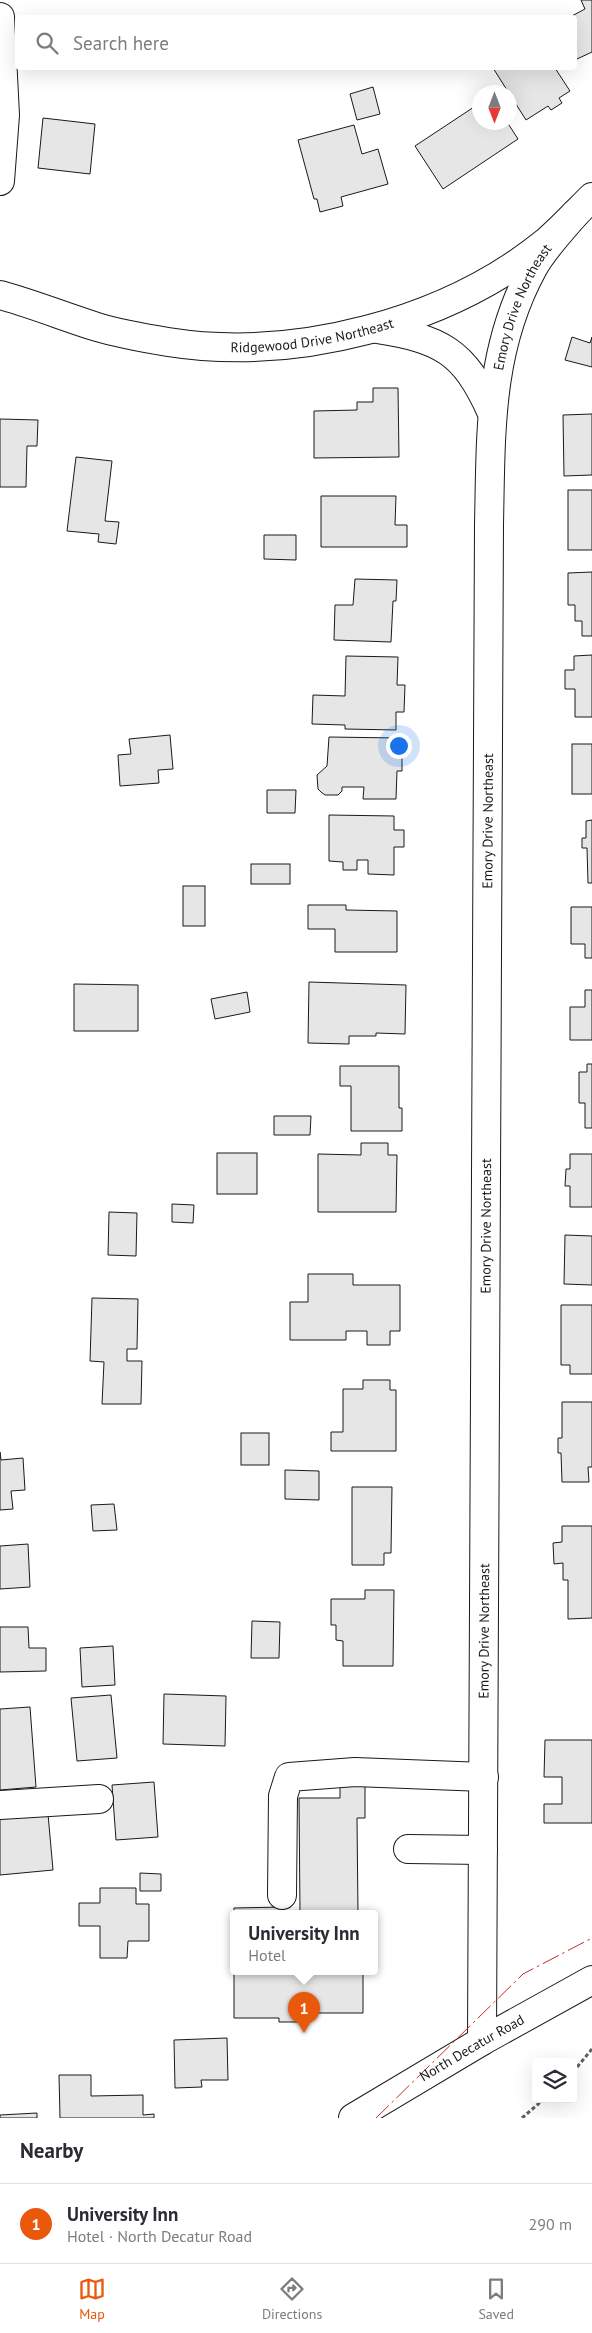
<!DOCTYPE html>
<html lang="en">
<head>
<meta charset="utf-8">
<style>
  body { margin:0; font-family:"PT Sans",sans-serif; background:#f7f7f7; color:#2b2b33 }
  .controls { position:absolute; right:15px; bottom:15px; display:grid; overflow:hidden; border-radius:5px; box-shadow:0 5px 20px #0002 }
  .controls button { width:45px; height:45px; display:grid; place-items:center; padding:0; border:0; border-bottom:1px solid #e1e1e2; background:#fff; color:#2b2b33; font:25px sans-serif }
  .compass { position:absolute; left:472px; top:85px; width:45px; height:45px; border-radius:50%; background:#fff; box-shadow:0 5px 20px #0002; rotate:180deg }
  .you { position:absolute; left:398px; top:745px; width:18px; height:18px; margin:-12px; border:4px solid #fff; border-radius:50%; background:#1a73e8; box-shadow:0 0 0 8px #1a73e833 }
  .badge { display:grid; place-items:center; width:32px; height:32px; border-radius:50%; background:#ea580c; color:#fff; font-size:16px; font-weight:700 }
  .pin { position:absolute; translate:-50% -41px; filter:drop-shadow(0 1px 2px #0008) }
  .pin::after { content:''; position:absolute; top:26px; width:18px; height:15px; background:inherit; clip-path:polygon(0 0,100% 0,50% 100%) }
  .popup { position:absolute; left:230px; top:1910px; width:148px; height:65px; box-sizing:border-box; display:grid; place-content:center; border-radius:5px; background:#fff; filter:drop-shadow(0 1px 4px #0005); font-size:16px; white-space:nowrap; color:#7c7c81 }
  .popup b { font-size:19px; color:#2b2b33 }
  .popup::after { content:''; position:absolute; left:50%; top:100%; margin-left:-10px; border:10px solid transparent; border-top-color:#fff }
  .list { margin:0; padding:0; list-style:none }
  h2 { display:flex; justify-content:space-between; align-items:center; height:65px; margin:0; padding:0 20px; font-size:21px }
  h2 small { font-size:16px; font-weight:400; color:#7c7c81 }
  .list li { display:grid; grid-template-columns:32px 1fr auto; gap:15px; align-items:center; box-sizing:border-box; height:80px; padding:0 20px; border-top:1px solid #e1e1e2 }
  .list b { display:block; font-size:19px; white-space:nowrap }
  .list p { margin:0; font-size:16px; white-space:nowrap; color:#7c7c81 }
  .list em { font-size:16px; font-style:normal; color:#7c7c81 }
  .icon { flex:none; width:28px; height:28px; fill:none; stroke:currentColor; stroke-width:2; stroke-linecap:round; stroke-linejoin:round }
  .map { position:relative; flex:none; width:592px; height:2118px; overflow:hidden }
  .search { position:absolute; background:#fff; box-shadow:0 5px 20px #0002; left:15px; right:15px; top:15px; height:55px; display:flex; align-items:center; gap:12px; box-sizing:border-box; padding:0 18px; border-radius:5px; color:#7c7c81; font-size:19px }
  .sheet { height:145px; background:#fff }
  nav { display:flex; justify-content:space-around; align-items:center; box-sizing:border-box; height:70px; border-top:1px solid #e1e1e2; background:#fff; font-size:14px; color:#7c7c81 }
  nav a { display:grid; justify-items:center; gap:2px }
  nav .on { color:#ea580c }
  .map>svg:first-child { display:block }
</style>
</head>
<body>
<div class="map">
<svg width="592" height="2118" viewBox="0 0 592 2118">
  <rect width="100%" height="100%" fill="#fff"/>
  <g fill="#e6e6e6" stroke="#1a1a1a">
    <path d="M581,0h11v52l-15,7 -3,-6v-35h-6l17,-9z"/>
    <path d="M493,68h62l15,23 -11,7 3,5 -11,7 -3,-4 -22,14z"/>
    <path d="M373,87l7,27 -23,6 -7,-26z"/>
    <path d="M480,103v19h27l11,17 -75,50 -28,-43z"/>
    <path d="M43,118l52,6 -5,50 -52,-6z"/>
    <path d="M354,125l8,29 16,-5 10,35 -47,13 2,9 -23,6 -3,-13h-3l-16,-59z"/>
    <path d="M572,337l18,6 2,-6v30l-27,-7z"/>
    <path d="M373,388h25l1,69 -85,1v-47l43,-1v-8h16z"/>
    <path d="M592,414v61l-28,1 -1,-61z"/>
    <path d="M0,419l38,1 -1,26h-10l-1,41h-26z"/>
    <path d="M76,457l36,4 -7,60 14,1 -3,22 -18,-2 1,-8 -32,-3z"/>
    <rect x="568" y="490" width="24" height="60"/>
    <path d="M321,496h75l-1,29h12v22h-86z"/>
    <path d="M264,535h32v25l-32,-1z"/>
    <path d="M592,572v64h-10v-15h-7v-16h-7v-32z"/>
    <path d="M355,579l42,1 -1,21h-3l-2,41 -57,-2 1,-35h18z"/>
    <path d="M592,655v62h-17v-28h-10v-19h9v-14z"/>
    <path d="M346,656l52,1 -1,28h8l-1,27h-8v18l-51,-1v-4l-33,-1 1,-29 32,1z"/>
    <path d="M170,735l3,34 -15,1 1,13 -39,3 -2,-31 13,-1 -2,-15z"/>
    <path d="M329,737l69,1 -1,18h5v15h-5l-1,28h-33l1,-12h-22v4l-4,4h-13l-4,-3 -3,-3 -1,-14 10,-9z"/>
    <rect x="572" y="744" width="20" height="50"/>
    <path d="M267,790h29l-1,23h-28z"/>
    <path d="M329,815l65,1v14h10v17h-10v28l-26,-1v-14h-11v10h-14v-8l-14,-1z"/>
    <path d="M592,820v63h-4l-1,-35h-5v-10h4v-17z"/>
    <rect x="251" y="864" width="39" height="20"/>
    <rect x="183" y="886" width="22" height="40"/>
    <path d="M308,905h38v5l51,1v41h-62v-23h-27z"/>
    <path d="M571,907h21v51h-7v-14h-14z"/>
    <path d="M309,982l97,3 -1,49 -29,-1v3h-27v8l-41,-1z"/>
    <path d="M74,984l64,1v46h-64z"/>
    <path d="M585,990h7v50h-22v-33h15z"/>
    <path d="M247,992l3,20 -35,7 -4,-20z"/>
    <path d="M587,1064h5v64h-7v-25h-6v-31h8z"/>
    <path d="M340,1066h59v42h3v23h-51v-45h-11z"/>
    <path d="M274,1116h37l-1,19h-36z"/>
    <path d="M361,1143h27v12h9l-1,57h-78v-58l43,1z"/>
    <rect x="217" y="1153" width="40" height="41"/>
    <path d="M570,1154h22v53h-22v-21h-5l1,-17h4z"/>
    <path d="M172,1204l22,1 -1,18 -21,-1z"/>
    <path d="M109,1212l28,1 -1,43 -28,-1z"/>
    <path d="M565,1235l27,1v49l-28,-1z"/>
    <path d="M308,1274h45v11h47v46h-10v14h-23v-14h-21v9h-56v-38h18z"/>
    <path d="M92,1298l46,1 -1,50h-10v12h15l-1,43h-39l2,-42 -14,-1z"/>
    <path d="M561,1305h31v69h-22v-9h-9z"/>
    <path d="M363,1380h27v10h6v61h-65v-19h12v-43h20z"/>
    <path d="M562,1402h30v65h-4l1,15h-27l-1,-29h-3v-15h4z"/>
    <rect x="241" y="1433" width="28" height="32"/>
    <path d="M0,1452l1,8 22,-2 2,32 -14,1 2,18 -13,1z"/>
    <path d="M285,1470l34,1v29l-34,-1z"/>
    <path d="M352,1487h40l-1,66h-7v12h-32z"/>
    <path d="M114,1504l3,26 -24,1 -2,-26z"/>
    <path d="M562,1526h30v92l-24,1v-39h-5v-17l-9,1 -1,-21 9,-1z"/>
    <path d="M28,1544l2,43 -30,2v-43z"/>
    <path d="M365,1590h29l-1,76h-50v-25l-7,-1v-15h-5v-26h34z"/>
    <path d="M252,1621l28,1 -1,36h-28z"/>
    <path d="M0,1627h28l1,21h17v23l-46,1z"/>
    <path d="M113,1646l2,39 -33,2 -2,-39z"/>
    <path d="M164,1694l62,2 -1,50 -62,-2z"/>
    <path d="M111,1695l6,63 -40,3 -6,-63z"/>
    <path d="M30,1707l6,80 -36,3v-81z"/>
    <path d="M545,1740h47v83h-48v-19h18v-27h-18z"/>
    <path d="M154,1782l4,55 -42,3 -4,-55z"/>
    <path d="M340,1782h25v36h-8l1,96h-58l-1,-116h41z"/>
    <path d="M48,1814l5,56 -53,5v-56z"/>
    <path d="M140,1873l21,1v17h-21z"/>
    <path d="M100,1888h36v16h13v37h-21l-1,17h-27v-32h-21v-23h21z"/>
    <path d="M284,1907v7h-50v58h129v41h-59v9h-25v-4h-45v-110z"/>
    <path d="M227,2038l1,42h-27l1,7 -27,1 -1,-48z"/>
    <path d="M59,2075h32v21l52,-1v20l11,-1v4h-94z"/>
    <path d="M37,2113v5h-37v-3z"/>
  </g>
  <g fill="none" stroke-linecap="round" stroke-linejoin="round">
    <defs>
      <g id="minor">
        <path d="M0,17l5,98 -5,66"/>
        <path id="s1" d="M0,295c33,9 65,22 97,32 23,7 47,11 71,15 127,20 278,-19 378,-100 16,-14 31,-30 46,-45"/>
        <path d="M377,329c64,10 87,22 114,82"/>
        <path d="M0,1805l99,-6"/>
        <path d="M408,1849l75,1"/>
        <path d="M282,1895l1,-99 6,-19 66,-5 129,5"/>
        <path id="s2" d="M482,2041l7,-1517c2,-90 -1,-174 44,-256 11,-20 28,-37 42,-54"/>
      </g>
      <g id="major">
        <path id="s3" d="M353,2118l129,-77 110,-61"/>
      </g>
    </defs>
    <use href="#minor" stroke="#1a1a1a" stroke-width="30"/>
    <use href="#major" stroke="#1a1a1a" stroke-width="30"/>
    <g stroke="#5f5f5f" stroke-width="3" stroke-dasharray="4 2.5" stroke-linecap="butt">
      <path d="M573,2072l19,-23"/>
      <path d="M522,2118l22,-19"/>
    </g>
    <use href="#minor" stroke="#fff" stroke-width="28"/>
    <use href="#major" stroke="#fff" stroke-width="28"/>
    <path stroke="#c62828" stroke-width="1" stroke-dasharray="18 4 2.5 4" stroke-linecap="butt" d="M376,2118l147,-144 69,-36"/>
  </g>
  <g text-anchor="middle" stroke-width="4" stroke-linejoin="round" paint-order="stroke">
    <g font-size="14" fill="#1a1a1a" stroke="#fff">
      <text dy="5" stroke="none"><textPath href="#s2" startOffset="1739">Emory Drive Northeast</textPath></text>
      <text dy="5" stroke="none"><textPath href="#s1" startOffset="320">Ridgewood Drive Northeast</textPath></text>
      <text dy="5" stroke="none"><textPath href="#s2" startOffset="1220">Emory Drive Northeast</textPath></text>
      <text dy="5" stroke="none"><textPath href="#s2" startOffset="815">Emory Drive Northeast</textPath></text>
      <text dy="5" stroke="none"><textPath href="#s2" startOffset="410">Emory Drive Northeast</textPath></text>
      <text dy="5" stroke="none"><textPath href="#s3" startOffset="138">North Decatur Road</textPath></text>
    </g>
  </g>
</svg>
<div class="controls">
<button><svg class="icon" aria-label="layers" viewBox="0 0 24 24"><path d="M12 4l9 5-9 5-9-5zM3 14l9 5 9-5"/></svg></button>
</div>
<svg class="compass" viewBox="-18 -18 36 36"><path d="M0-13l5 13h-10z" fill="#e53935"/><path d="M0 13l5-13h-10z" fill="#7c7c81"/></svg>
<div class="you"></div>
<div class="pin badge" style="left:304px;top:2033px">1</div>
<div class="popup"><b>University Inn</b>Hotel</div>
<div class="search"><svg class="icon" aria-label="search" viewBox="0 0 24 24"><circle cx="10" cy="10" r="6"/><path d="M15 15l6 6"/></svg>Search here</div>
</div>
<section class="sheet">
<h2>Nearby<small></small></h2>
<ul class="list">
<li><span class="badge">1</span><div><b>University Inn</b><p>Hotel · North Decatur Road</p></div><em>290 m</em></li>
</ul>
</section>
<nav>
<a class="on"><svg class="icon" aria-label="map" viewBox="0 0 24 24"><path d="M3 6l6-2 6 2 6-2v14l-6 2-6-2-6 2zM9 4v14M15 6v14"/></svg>Map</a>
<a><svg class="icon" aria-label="directions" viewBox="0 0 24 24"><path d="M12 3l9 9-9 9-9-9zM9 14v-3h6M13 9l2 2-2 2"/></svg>Directions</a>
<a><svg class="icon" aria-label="saved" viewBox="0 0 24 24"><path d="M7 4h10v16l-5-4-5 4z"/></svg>Saved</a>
</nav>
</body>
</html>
